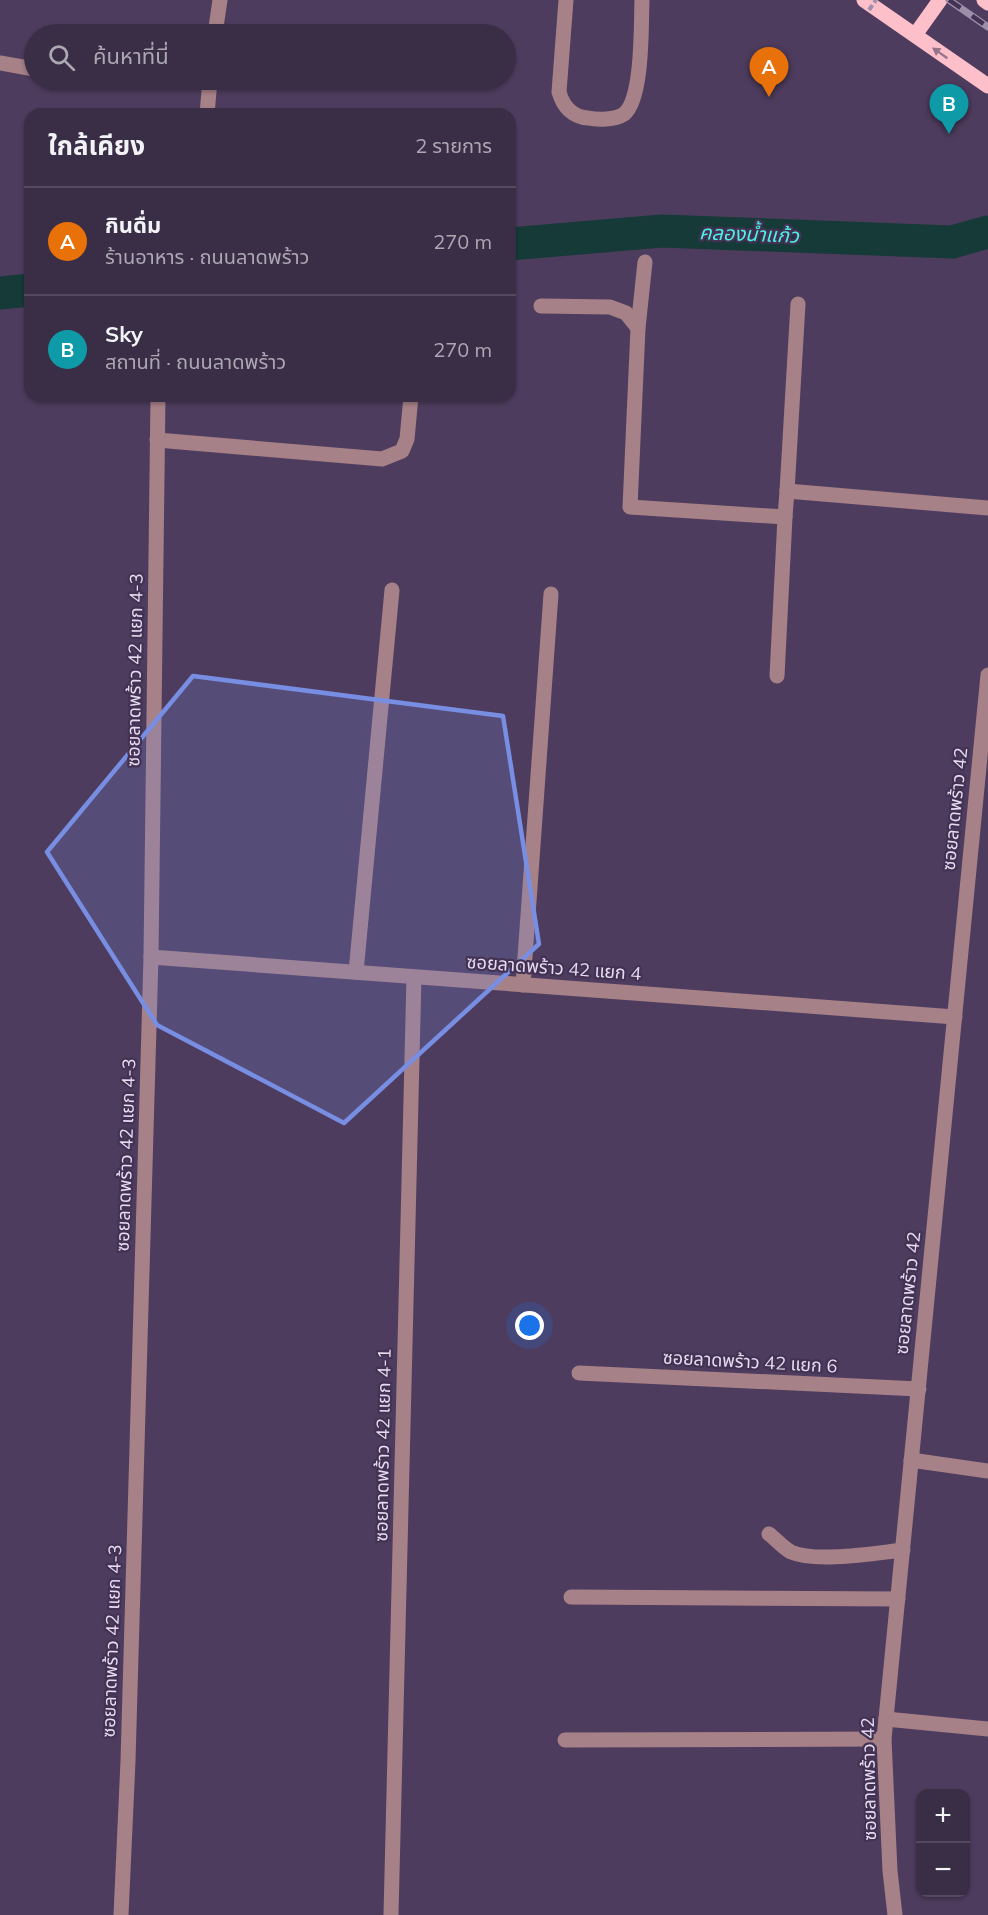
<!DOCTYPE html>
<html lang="th">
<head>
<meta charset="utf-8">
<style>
  body { margin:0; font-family:Mulish,"Noto Sans Thai",sans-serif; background:#41354d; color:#f1f3f6 }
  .controls { position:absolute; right:18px; bottom:18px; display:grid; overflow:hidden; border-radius:12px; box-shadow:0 2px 4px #0004 }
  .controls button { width:54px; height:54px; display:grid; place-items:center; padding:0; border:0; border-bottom:2px solid #54495f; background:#3a2d46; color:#f1f3f6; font:30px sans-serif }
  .you { position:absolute; left:530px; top:1326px; width:21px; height:21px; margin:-15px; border:4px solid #fff; border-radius:50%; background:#1a73e8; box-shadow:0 0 0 9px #1a73e833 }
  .badge { display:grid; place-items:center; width:39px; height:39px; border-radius:50%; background:#e797bd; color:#fff; font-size:20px; font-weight:700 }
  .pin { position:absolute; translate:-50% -50px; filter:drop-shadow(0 2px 3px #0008) }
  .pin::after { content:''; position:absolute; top:32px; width:21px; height:18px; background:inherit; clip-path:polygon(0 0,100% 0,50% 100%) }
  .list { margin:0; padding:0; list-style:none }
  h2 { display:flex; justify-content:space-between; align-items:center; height:78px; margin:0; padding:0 24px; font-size:26px }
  h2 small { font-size:20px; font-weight:400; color:#aba8b3 }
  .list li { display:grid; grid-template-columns:39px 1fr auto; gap:18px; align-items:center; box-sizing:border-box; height:108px; padding:0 24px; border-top:2px solid #54495f }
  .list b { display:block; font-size:22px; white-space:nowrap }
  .list p { margin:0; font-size:20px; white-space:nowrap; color:#aba8b3 }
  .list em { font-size:20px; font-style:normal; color:#aba8b3 }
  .icon { flex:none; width:33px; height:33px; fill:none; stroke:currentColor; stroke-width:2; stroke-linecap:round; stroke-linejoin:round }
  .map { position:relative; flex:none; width:988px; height:1915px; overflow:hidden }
  .search { position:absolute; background:#3a2d46; box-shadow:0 2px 4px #0004; left:24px; top:24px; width:492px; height:66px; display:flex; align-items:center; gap:15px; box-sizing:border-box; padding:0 21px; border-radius:33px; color:#aba8b3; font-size:22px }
  .panel { position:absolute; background:#3a2d46; box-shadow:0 2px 4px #0004; left:24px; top:108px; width:492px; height:294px; border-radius:18px }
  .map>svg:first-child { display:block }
</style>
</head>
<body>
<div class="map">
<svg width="988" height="1915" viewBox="0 0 988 1915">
  <rect width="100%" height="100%" fill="#4e3c5e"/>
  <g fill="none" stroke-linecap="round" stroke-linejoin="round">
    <g stroke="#163a37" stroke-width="33">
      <path d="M510,244l152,-13 290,11 36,-10"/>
      <path d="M0,293l30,-3"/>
    </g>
    <g stroke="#a78188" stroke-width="15">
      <path d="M566,0l-7,92c4,14 13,25 29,26 10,2 27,2 36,-4 19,-15 17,-89 18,-114"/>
      <path d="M215,34l5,-34"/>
      <path d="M0,63l34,6"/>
      <path d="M207,114l3,-34"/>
      <path d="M541,306l69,1 16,6 12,15 -8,179 155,10 2,-26 201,17"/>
      <path d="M638,328l7,-66"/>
      <path d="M157,440l225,19 20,-8 5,-12 4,-43"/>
      <path d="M787,491l11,-187"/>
      <path d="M777,676l8,-159"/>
      <path d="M151,957l804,60"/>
      <path d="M356,972l36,-382"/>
      <path d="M523,985l28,-391"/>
      <path d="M579,1373l340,16"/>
      <path d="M911,1460l77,11"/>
      <path d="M769,1534c7,5 14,14 22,18 25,11 84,1 112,-2"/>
      <path d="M571,1597l327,2"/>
      <path d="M886,1719l102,10"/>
      <path d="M565,1740l319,-1"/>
      <path d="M121,1915l7,-154 23,-804 7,-561"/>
      <path d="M391,1915l23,-938"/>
      <path d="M895,1915l-5,-44 -6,-132 104,-1064"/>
    </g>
    <g stroke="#fdc0ca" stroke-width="15">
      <path d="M864,0l124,86"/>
      <path d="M984,0l4,3"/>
      <path d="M915,35l25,-35"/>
    </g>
    <defs>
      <path id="rail" d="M949,0l39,27"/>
    </defs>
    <use href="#rail" stroke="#9d8faa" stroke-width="7"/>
    <use href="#rail" stroke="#433253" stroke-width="4.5" stroke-dasharray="14" stroke-linecap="butt"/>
    <path stroke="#9d90ab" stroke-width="4" stroke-dasharray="6 3" stroke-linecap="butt" d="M869,10l7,-10"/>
  </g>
  <defs><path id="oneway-solid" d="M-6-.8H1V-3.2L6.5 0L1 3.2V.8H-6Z" transform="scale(1.5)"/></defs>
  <use fill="#977289" href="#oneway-solid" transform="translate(940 53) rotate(-145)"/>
  <path fill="#778ee3" fill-opacity="0.2" stroke="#778ee3" stroke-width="4.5" stroke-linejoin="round" d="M193,676l310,40 36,228 -195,179 -187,-98 -110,-173z"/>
  <g text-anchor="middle" stroke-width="4.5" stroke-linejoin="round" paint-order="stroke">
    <g font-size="18" fill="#e6dcf1" stroke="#433253">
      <text transform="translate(135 670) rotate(-89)" y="6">ซอยลาดพร้าว 42 แยก 4-3</text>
      <text transform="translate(955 809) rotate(-84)" y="6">ซอยลาดพร้าว 42</text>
      <text transform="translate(554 968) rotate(4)" y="6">ซอยลาดพร้าว 42 แยก 4</text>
      <text transform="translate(126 1155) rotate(-88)" y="6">ซอยลาดพร้าว 42 แยก 4-3</text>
      <text transform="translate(908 1293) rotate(-84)" y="6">ซอยลาดพร้าว 42</text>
      <text transform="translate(750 1362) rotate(3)" y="6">ซอยลาดพร้าว 42 แยก 6</text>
      <text transform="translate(383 1445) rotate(-89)" y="6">ซอยลาดพร้าว 42 แยก 4-1</text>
      <text transform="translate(112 1641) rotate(-88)" y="6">ซอยลาดพร้าว 42 แยก 4-3</text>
      <text transform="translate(869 1779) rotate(-91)" y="6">ซอยลาดพร้าว 42</text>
    </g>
    <g font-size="20" font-style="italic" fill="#4bf1e4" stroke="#433253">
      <text transform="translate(749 234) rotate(2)" y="7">คลองน้ำแก้ว</text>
    </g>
  </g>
</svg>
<div class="controls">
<button>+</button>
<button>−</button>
</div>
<div class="you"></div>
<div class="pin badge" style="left:769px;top:97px;background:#e8710a">A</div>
<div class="pin badge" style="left:949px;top:134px;background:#0f9aa8">B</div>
<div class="search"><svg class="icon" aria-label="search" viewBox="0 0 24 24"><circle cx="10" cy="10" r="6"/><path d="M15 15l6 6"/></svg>ค้นหาที่นี่</div>
<section class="panel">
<h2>ใกล้เคียง<small>2 รายการ</small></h2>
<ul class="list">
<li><span class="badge" style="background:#e8710a">A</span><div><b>กินดื่ม</b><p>ร้านอาหาร · ถนนลาดพร้าว</p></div><em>270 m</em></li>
<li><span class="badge" style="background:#0f9aa8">B</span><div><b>Sky</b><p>สถานที่ · ถนนลาดพร้าว</p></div><em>270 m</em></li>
</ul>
</section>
</div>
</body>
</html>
